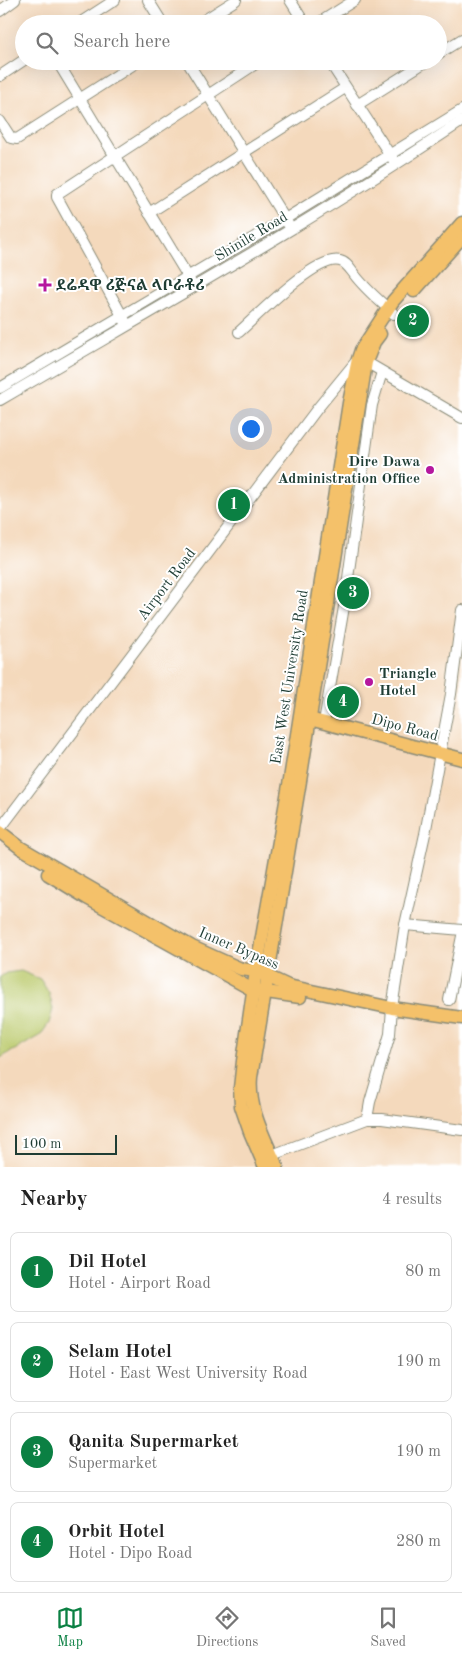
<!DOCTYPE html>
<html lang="en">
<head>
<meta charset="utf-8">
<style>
  body { margin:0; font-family:"Old Standard TT","Noto Serif Ethiopic",serif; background:#f6f6f6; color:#222 }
  .scale { position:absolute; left:15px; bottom:12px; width:102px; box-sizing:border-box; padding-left:5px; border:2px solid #1f3d34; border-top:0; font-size:14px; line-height:18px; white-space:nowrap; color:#1f3d34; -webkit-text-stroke:4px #fff; paint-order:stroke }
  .you { position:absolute; left:250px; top:428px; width:18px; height:18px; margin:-12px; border:4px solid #fff; border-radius:50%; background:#1a73e8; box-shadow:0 0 0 8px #1a73e833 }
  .badge { display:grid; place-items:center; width:32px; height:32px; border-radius:50%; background:#0b8043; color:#fff; font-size:16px; font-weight:700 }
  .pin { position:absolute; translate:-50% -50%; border:2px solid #fff; box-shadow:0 1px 5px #0006 }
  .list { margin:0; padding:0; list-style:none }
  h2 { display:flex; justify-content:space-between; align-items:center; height:65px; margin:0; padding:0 20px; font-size:21px }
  h2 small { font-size:16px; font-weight:400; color:#767676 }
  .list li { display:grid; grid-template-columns:32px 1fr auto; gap:15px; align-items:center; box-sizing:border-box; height:80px; margin:0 10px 10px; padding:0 10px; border:1px solid #e0e0e0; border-radius:8px }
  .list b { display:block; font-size:19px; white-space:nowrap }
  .list p { margin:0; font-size:16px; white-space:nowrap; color:#767676 }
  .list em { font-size:16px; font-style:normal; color:#767676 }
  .icon { flex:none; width:28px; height:28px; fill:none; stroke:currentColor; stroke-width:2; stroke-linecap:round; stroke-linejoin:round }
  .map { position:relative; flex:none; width:462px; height:1167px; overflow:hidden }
  .search { position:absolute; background:#fff; box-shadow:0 5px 20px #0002; left:15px; right:15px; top:15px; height:55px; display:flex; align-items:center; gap:12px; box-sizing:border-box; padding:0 18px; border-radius:28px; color:#767676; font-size:19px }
  .sheet { height:425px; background:#fff }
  nav { display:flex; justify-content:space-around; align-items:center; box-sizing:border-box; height:70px; border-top:1px solid #e0e0e0; background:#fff; font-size:14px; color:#767676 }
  nav a { display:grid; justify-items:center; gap:2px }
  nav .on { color:#0b8043 }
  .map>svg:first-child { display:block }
</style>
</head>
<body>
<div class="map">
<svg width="462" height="1167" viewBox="0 0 462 1167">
  <rect width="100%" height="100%" fill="#fff"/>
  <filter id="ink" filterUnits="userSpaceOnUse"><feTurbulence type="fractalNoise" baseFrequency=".02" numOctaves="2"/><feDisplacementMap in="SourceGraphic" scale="10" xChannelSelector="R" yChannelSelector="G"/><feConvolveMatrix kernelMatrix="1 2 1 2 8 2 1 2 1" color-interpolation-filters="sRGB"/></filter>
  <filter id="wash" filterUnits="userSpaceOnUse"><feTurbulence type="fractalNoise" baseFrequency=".0096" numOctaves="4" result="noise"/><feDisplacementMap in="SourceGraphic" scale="20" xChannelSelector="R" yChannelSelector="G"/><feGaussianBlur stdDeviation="1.12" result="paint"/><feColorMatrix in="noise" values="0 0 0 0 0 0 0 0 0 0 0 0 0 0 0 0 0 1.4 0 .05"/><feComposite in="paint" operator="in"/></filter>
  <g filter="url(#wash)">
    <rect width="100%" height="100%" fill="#f4d9bc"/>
    <path fill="#bbca6d" stroke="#6d8450" d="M21,971l19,8 9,14 4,16 -4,14 -9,13 -40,22v-81l6,-4z"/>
  </g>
  <g filter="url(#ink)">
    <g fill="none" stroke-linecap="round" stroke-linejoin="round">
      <defs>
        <g id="minor">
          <path d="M148,0l15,24"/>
          <path d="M290,0l15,24"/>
          <path d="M0,11l15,-11"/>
          <path d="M78,24l37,-24"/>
          <path d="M198,24l38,-24"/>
          <path d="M317,24l38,-24"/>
          <path d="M438,54l24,-15"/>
          <path d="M57,61l133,219"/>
          <path d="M187,61l101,163"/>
          <path d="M329,61l65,100"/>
          <path d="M0,76l24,-16"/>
          <path d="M357,105l70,-44"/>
          <path d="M0,121l11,17 6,1 122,-78"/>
          <path d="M149,213l196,-125"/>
          <path d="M125,321l-68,-124v-3l203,-133"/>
          <path d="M239,332c17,-15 78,-78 101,-71 6,1 10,8 14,13 11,15 26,27 40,40"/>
          <path d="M0,388l285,-169 177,-109"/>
          <path d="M0,400c155,-91 313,-179 462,-279"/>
          <path d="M324,722l20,-115 28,-202 10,-33"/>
          <path d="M0,829l317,-420 41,-50 8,3 96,56"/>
          <path d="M405,925l57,5"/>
          <path d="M449,1000l13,-64"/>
          <path d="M367,1119l3,-17 20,-68 2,-26 13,-83 20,-91 26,-140 11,-84"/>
          <path d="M272,1155l95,-36h15l80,11"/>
        </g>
        <g id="major">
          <path d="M414,291l48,-54"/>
          <path d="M302,717l160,42"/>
          <path d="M0,832l21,16 171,99 49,22 15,2 32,15 104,22 70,10"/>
          <path d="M48,874l39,24 166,92 47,7"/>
          <path d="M265,1167l-15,-35 -9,-26 -1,-18 3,-27 13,-90 34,-192 59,-376 9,-44 3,-9 32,-49 69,-78"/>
          <path d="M277,1167c-12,-29 -29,-57 -26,-90l49,-296 66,-419 8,-20 6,-8"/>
        </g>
      </defs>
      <use href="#minor" stroke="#8a8b78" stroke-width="12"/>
      <use href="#major" stroke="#8a8b78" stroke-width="15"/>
      <use href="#minor" stroke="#fff" stroke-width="10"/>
      <use href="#major" stroke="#f4c16a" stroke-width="12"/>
    </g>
  </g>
  <g fill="#b5179e" stroke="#fff" stroke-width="2">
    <path d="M42.5 277.5h5v5h5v5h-5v5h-5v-5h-5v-5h5z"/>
    <circle cx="430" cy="470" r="5"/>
    <circle cx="369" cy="682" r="5"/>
  </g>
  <g text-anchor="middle" stroke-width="4" stroke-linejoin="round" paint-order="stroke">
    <g font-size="15" fill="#1f3d34" stroke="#fff">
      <text transform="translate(251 236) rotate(-31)" y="5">Shinile Road</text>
      <text transform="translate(166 584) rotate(-53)" y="5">Airport Road</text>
      <text transform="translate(289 677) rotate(-81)" y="5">East West University Road</text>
      <text transform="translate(405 727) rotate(15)" y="5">Dipo Road</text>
      <text transform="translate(239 948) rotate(23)" y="5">Inner Bypass</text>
    </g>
    <g font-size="15" font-weight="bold" fill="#1f3d34" stroke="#fff" text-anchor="start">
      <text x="56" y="290">ደሬዳዋ ሪጅናል ላቦራቶሪ</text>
      <text x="420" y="466" text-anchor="end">Dire Dawa<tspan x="420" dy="17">Administration Office</tspan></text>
      <text x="379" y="678">Triangle<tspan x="379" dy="17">Hotel</tspan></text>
    </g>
  </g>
</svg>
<div class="scale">100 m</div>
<div class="you"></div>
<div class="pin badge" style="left:234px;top:505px">1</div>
<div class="pin badge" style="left:413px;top:321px">2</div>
<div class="pin badge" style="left:353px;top:593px">3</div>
<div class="pin badge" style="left:343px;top:702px">4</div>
<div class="search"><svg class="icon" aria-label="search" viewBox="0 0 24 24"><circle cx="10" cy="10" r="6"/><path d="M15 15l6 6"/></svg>Search here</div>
</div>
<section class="sheet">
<h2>Nearby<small>4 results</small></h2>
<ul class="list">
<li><span class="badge">1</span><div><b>Dil Hotel</b><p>Hotel · Airport Road</p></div><em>80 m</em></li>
<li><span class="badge">2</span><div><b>Selam Hotel</b><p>Hotel · East West University Road</p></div><em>190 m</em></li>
<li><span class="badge">3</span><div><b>Qanita Supermarket</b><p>Supermarket</p></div><em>190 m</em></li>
<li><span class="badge">4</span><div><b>Orbit Hotel</b><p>Hotel · Dipo Road</p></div><em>280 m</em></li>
</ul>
</section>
<nav>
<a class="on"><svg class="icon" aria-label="map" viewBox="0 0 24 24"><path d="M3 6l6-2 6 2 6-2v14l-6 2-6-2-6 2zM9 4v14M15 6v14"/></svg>Map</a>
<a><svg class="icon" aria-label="directions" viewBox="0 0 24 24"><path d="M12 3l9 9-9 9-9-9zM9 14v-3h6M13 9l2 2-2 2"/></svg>Directions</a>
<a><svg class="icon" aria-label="saved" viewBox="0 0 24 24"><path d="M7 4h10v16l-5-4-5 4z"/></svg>Saved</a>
</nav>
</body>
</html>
